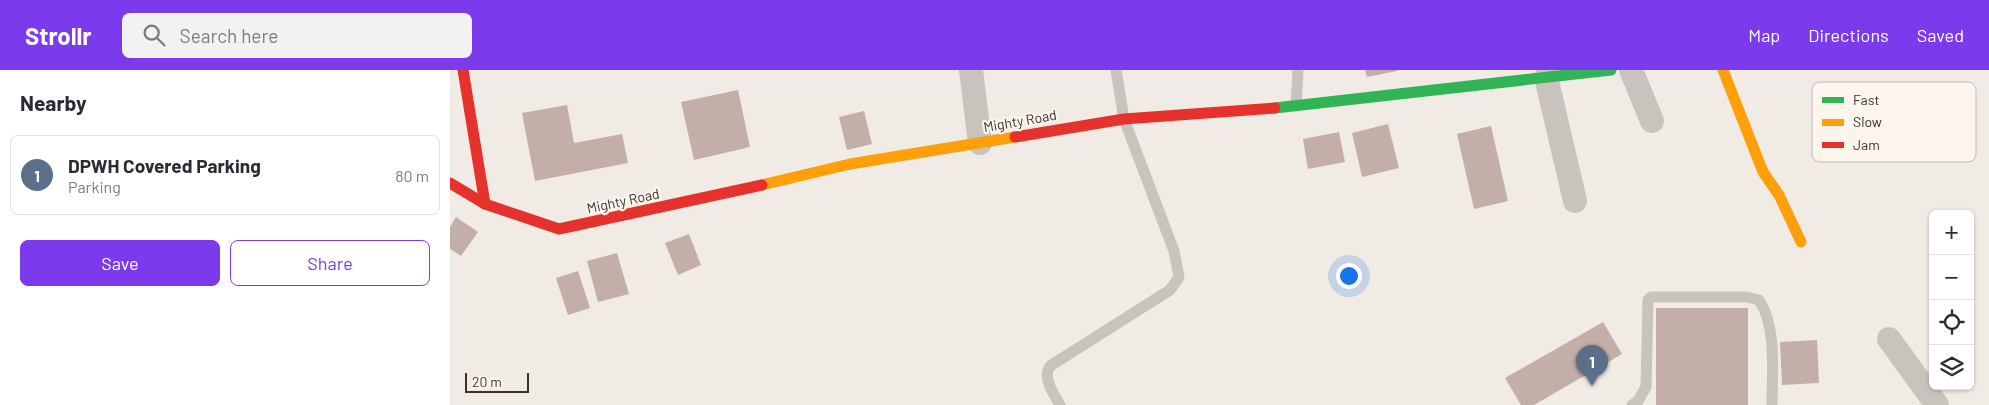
<!DOCTYPE html>
<html lang="en">
<head>
<meta charset="utf-8">
<style>
  body { margin:0; font-family:Barlow,sans-serif; background:#f2f2f3; color:#2b2b33 }
  .controls { position:absolute; right:15px; bottom:15px; display:grid; overflow:hidden; border-radius:8px; box-shadow:0 1px 4px #0004 }
  .controls button { width:45px; height:45px; display:grid; place-items:center; padding:0; border:0; border-bottom:1px solid #e1e1e2; background:#fff; color:#2b2b33; font:25px sans-serif }
  .scale { position:absolute; left:15px; bottom:12px; width:64px; box-sizing:border-box; padding-left:5px; border:2px solid #3b302b; border-top:0; font-size:14px; line-height:18px; white-space:nowrap; color:#3b302b; -webkit-text-stroke:4px #fbf5ee; paint-order:stroke }
  .you { position:absolute; left:898px; top:205px; width:18px; height:18px; margin:-12px; border:4px solid #fff; border-radius:50%; background:#1a73e8; box-shadow:0 0 0 8px #1a73e833 }
  .badge { display:grid; place-items:center; width:32px; height:32px; border-radius:50%; background:#7c3aed; color:#fff; font-size:16px; font-weight:700 }
  .pin { position:absolute; translate:-50% -41px; filter:drop-shadow(0 1px 2px #0008) }
  .pin::after { content:''; position:absolute; top:26px; width:18px; height:15px; background:inherit; clip-path:polygon(0 0,100% 0,50% 100%) }
  .list { margin:0; padding:0; list-style:none }
  h2 { display:flex; justify-content:space-between; align-items:center; height:65px; margin:0; padding:0 20px; font-size:21px }
  h2 small { font-size:16px; font-weight:400; color:#7c7c81 }
  .list li { display:grid; grid-template-columns:32px 1fr auto; gap:15px; align-items:center; box-sizing:border-box; height:80px; margin:0 10px 10px; padding:0 10px; border:1px solid #e1e1e2; border-radius:8px }
  .list b { display:block; font-size:19px; white-space:nowrap }
  .list p { margin:0; font-size:16px; white-space:nowrap; color:#7c7c81 }
  .list em { font-size:16px; font-style:normal; color:#7c7c81 }
  .actions { display:flex; gap:10px; padding:15px 20px }
  .actions a { flex:1; padding:11px 0; border:1px solid #7c3aed; border-radius:8px; text-align:center; font-size:18px; color:#7c3aed }
  .actions .main { background:#7c3aed; color:#fff }
  .icon { flex:none; width:28px; height:28px; fill:none; stroke:currentColor; stroke-width:2; stroke-linecap:round; stroke-linejoin:round }
  .map { position:relative; flex:none; width:1539px; height:335px; overflow:hidden }
  header { display:flex; align-items:center; gap:30px; box-sizing:border-box; height:70px; padding:0 25px; background:#7c3aed; color:#fff }
  header strong { font-size:24px }
  nav { display:flex; gap:28px; margin-inline-start:auto; font-size:18px }
  .search { width:350px; height:45px; background:#f2f2f3; display:flex; align-items:center; gap:12px; box-sizing:border-box; padding:0 18px; border-radius:8px; color:#7c7c81; font-size:19px }
  main { display:flex }
  aside { flex:1; background:#fff }
  .map>svg:first-child { display:block }
</style>
</head>
<body>
<header>
<strong>Strollr</strong>
<div class="search"><svg class="icon" aria-label="search" viewBox="0 0 24 24"><circle cx="10" cy="10" r="6"/><path d="M15 15l6 6"/></svg>Search here</div>
<nav><a>Map</a><a>Directions</a><a>Saved</a></nav>
</header>
<main>
<aside>
<h2>Nearby<small></small></h2>
<ul class="list">
<li><span class="badge" style="background:#5c6f8a">1</span><div><b>DPWH Covered Parking</b><p>Parking</p></div><em>80 m</em></li>
</ul>
<div class="actions"><a class="main">Save</a><a>Share</a></div>
</aside>
<div class="map">
<svg width="1539" height="335" viewBox="0 0 1539 335">
  <rect width="100%" height="100%" fill="#f0ebe5"/>
  <g fill="#c3afa7">
    <path d="M915,0h32v1l-30,6z"/>
    <path d="M288,20l12,57 -56,13 -13,-58z"/>
    <path d="M117,35l7,38 48,-9 6,29 -93,18 -13,-68z"/>
    <path d="M414,41l8,33 -25,6 -8,-33z"/>
    <path d="M938,54l11,44 -37,9 -10,-44z"/>
    <path d="M1041,56l17,75 -34,8 -17,-75z"/>
    <path d="M889,62l6,30 -37,7 -5,-30z"/>
    <path d="M6,147l22,15 -17,24 -11,-7v-22z"/>
    <path d="M239,164l12,31 -23,10 -13,-32z"/>
    <path d="M167,183l12,41 -31,8 -11,-41z"/>
    <path d="M128,201l12,37 -22,7 -12,-37z"/>
    <rect x="1206" y="238" width="92" height="97"/>
    <path d="M1153,252l19,32 -88,51h-13l-16,-27z"/>
    <path d="M1367,270l2,43 -37,2 -2,-43z"/>
  </g>
  <g fill="none" stroke-linecap="round" stroke-linejoin="round">
    <g stroke="#c9c3be" stroke-width="11">
      <path d="M846,36l2,-36"/>
      <path d="M610,335c-6,-11 -18,-27 -10,-39l120,-76 9,-13 -5,-26 -50,-132 -8,-49"/>
      <path d="M1182,335l6,-4 8,-14 2,-87 3,-3h96l12,3c18,27 13,73 13,105"/>
    </g>
    <g stroke="#c9c3be" stroke-width="24">
      <path d="M521,0l9,73"/>
      <path d="M1181,0l21,51"/>
      <path d="M1096,7l29,124"/>
      <path d="M1439,269l48,66"/>
    </g>
    <path stroke="#30b455" stroke-width="11" d="M825,38l336,-38"/>
    <g stroke="#ff9f0a" stroke-width="11">
      <path d="M1273,0l40,102 16,23 22,47"/>
      <path d="M312,115l88,-21 165,-27"/>
    </g>
    <g stroke="#e5322d" stroke-width="11">
      <path d="M13,0l22,134"/>
      <path d="M565,67l109,-18 151,-11"/>
      <path d="M0,113l35,21 74,25 203,-44"/>
    </g>
  </g>
  <g text-anchor="middle" stroke-width="4.5" stroke-linejoin="round" paint-order="stroke">
    <g font-size="14" fill="#3b302b" stroke="#fbf5ee">
      <text transform="translate(570 51) rotate(-10)" y="5">Mighty Road</text>
      <text transform="translate(173 131) rotate(-12)" y="5">Mighty Road</text>
    </g>
  </g>
  <rect x="1362" y="12" width="164" height="80" rx="8" fill="#fbf5ee" stroke="#c1bab4" stroke-width="1"/>
  <rect x="1372" y="27" width="22" height="6" fill="#30b455"/>
  <rect x="1372" y="49" width="22" height="7" fill="#ff9f0a"/>
  <rect x="1372" y="72" width="22" height="6" fill="#e5322d"/>
  <g font-size="14" fill="#3b302b">
    <text x="1403" y="35">Fast</text>
    <text x="1403" y="57">Slow</text>
    <text x="1403" y="80">Jam</text>
  </g>
</svg>
<div class="controls">
<button>+</button>
<button>−</button>
<button><svg class="icon" aria-label="locate" viewBox="0 0 24 24"><circle cx="12" cy="12" r="6"/><path d="M12 2v4M12 18v4M2 12h4M18 12h4"/></svg></button>
<button><svg class="icon" aria-label="layers" viewBox="0 0 24 24"><path d="M12 4l9 5-9 5-9-5zM3 14l9 5 9-5"/></svg></button>
</div>
<div class="scale">20 m</div>
<div class="you"></div>
<div class="pin badge" style="left:1142px;top:316px;background:#5c6f8a">1</div>
</div>
</main>
</body>
</html>
